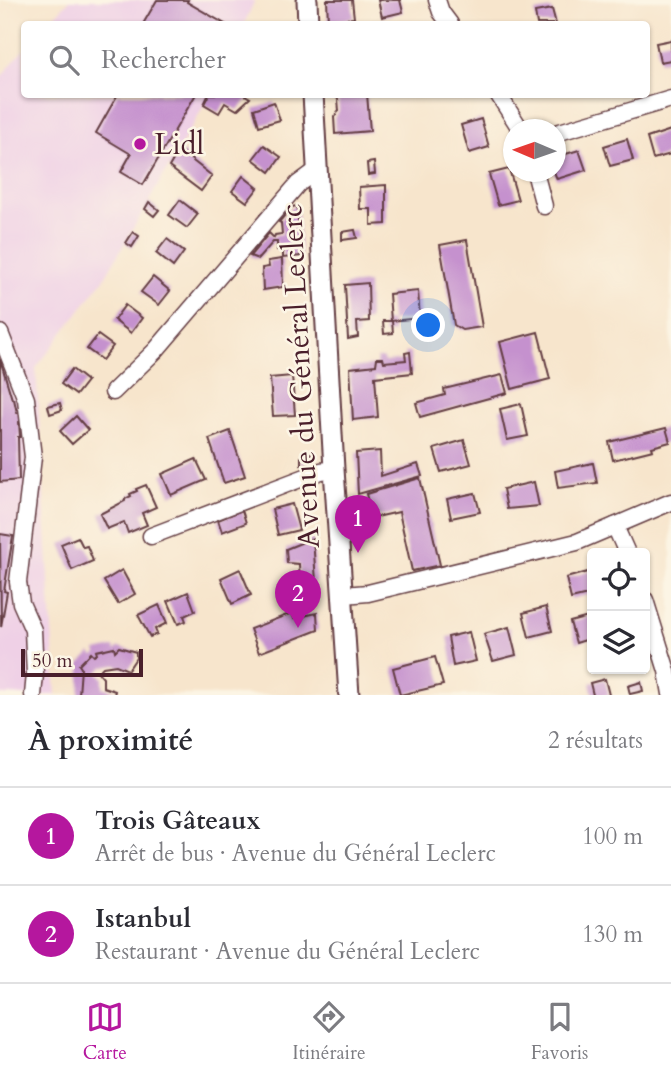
<!DOCTYPE html>
<html lang="fr">
<head>
<meta charset="utf-8">
<style>
  body { margin:0; font-family:Cardo,serif; background:#f7f7f7; color:#2b2b33 }
  .controls { position:absolute; right:21px; bottom:21px; display:grid; overflow:hidden; border-radius:7px; box-shadow:0 2px 5px #0004 }
  .controls button { width:63px; height:63px; display:grid; place-items:center; padding:0; border:0; border-bottom:2px solid #e1e1e2; background:#fff; color:#2b2b33; font:35px sans-serif }
  .compass { position:absolute; left:503px; top:119px; width:63px; height:63px; border-radius:50%; background:#fff; box-shadow:0 2px 5px #0004; rotate:272deg }
  .scale { position:absolute; left:21px; bottom:18px; width:122px; box-sizing:border-box; padding-left:7px; border:4px solid #4a1f2b; border-top:0; font-size:19px; line-height:24px; white-space:nowrap; color:#4a1f2b; -webkit-text-stroke:5px #fcf5e5; paint-order:stroke }
  .you { position:absolute; left:429px; top:326px; width:24px; height:24px; margin:-18px; border:5px solid #fff; border-radius:50%; background:#1a73e8; box-shadow:0 0 0 10px #1a73e833 }
  .badge { display:grid; place-items:center; width:46px; height:46px; border-radius:50%; background:#b5179e; color:#fff; font-size:23px; font-weight:700 }
  .pin { position:absolute; translate:-50% -58px; filter:drop-shadow(0 2px 4px #0008) }
  .pin::after { content:''; position:absolute; top:37px; width:24px; height:21px; background:inherit; clip-path:polygon(0 0,100% 0,50% 100%) }
  .list { margin:0; padding:0; list-style:none }
  h2 { display:flex; justify-content:space-between; align-items:center; height:91px; margin:0; padding:0 28px; font-size:30px }
  h2 small { font-size:23px; font-weight:400; color:#7c7c81 }
  .list li { display:grid; grid-template-columns:46px 1fr auto; gap:21px; align-items:center; box-sizing:border-box; height:98px; padding:0 28px; border-top:2px solid #e1e1e2 }
  .list b { display:block; font-size:26px; white-space:nowrap }
  .list p { margin:0; font-size:23px; white-space:nowrap; color:#7c7c81 }
  .list em { font-size:23px; font-style:normal; color:#7c7c81 }
  .icon { flex:none; width:38px; height:38px; fill:none; stroke:currentColor; stroke-width:2; stroke-linecap:round; stroke-linejoin:round }
  .map { position:relative; flex:none; width:671px; height:695px; overflow:hidden }
  .search { position:absolute; background:#fff; box-shadow:0 2px 5px #0004; left:21px; right:21px; top:21px; height:77px; display:flex; align-items:center; gap:18px; box-sizing:border-box; padding:0 24px; border-radius:7px; color:#7c7c81; font-size:26px }
  .sheet { height:287px; background:#fff }
  nav { display:flex; justify-content:space-around; align-items:center; box-sizing:border-box; height:98px; border-top:2px solid #e1e1e2; background:#fff; font-size:19px; color:#7c7c81 }
  nav a { display:grid; justify-items:center; gap:4px }
  nav .on { color:#b5179e }
  .map>svg:first-child { display:block }
</style>
</head>
<body>
<div class="map">
<svg width="671" height="695" viewBox="0 0 671 695">
  <rect width="100%" height="100%" fill="#fcf5e5"/>
  <filter id="ink" filterUnits="userSpaceOnUse"><feTurbulence type="fractalNoise" baseFrequency=".0143" numOctaves="2"/><feDisplacementMap in="SourceGraphic" scale="14" xChannelSelector="R" yChannelSelector="G"/><feConvolveMatrix kernelMatrix="1 2 1 2 8 2 1 2 1" color-interpolation-filters="sRGB"/></filter>
  <filter id="wash" filterUnits="userSpaceOnUse"><feTurbulence type="fractalNoise" baseFrequency=".00686" numOctaves="4" result="noise"/><feDisplacementMap in="SourceGraphic" scale="28" xChannelSelector="R" yChannelSelector="G"/><feGaussianBlur stdDeviation="1.57" result="paint"/><feColorMatrix in="noise" values="0 0 0 0 0 0 0 0 0 0 0 0 0 0 0 0 0 1.4 0 .05"/><feComposite in="paint" operator="in"/></filter>
  <g filter="url(#wash)">
    <rect width="100%" height="100%" fill="#f7e5cc"/>
    <g fill="#efd0e6">
      <path d="M70,0h185l-11,24h-197z"/>
      <path d="M24,49v45l186,1 -106,184 -68,89 20,327h-56v-617z"/>
    </g>
    <g id="blocks">
      <g fill="#c591ce">
        <path d="M157,0h31l-1,2 38,22h-82z"/>
        <path d="M327,0h25l2,18 -26,3z"/>
        <path d="M378,0h22l3,12 -21,5z"/>
        <path d="M552,9l4,15h-19l-2,-12z"/>
        <path d="M671,40v20l-11,2 -4,-19z"/>
        <path d="M118,94h78l-53,91 -22,-13 10,-18 -35,-21z"/>
        <path d="M209,94h34l7,4 -13,12 -12,-7 -6,10 -15,-9z"/>
        <path d="M333,94h34l3,37 -35,3 -1,-17 5,-6 -1,-12z"/>
        <path d="M274,102l6,18 -21,6 -5,-17z"/>
        <path d="M481,119l8,28 -20,6 -8,-28z"/>
        <path d="M671,130v24l-18,5 -6,-21z"/>
        <path d="M627,139l6,21 -23,6 -6,-20z"/>
        <path d="M264,145l17,12 -11,15 -17,-13z"/>
        <path d="M179,150l33,26 -11,15 -32,-24z"/>
        <path d="M579,150l7,20 -29,9 -3,-7 2,-15z"/>
        <path d="M374,162l1,12 -7,1 -1,-12z"/>
        <path d="M509,169l9,31 -20,5 -9,-31z"/>
        <path d="M243,176l15,12 -11,14 -15,-11z"/>
        <path d="M386,185v39l-15,1v-16h-11l-1,-22z"/>
        <path d="M180,200l18,14 -11,14 -18,-13z"/>
        <path d="M149,202l10,8 -5,6 -9,-7z"/>
        <path d="M297,206l4,50 -18,2v-8h-6v-8h-4l-15,17 -8,-3 19,-23 5,5 1,-3 7,-1 -1,-11 -2,-1 13,-15z"/>
        <path d="M355,230l2,8 -15,2v-8z"/>
        <path d="M133,232l6,4 -7,11 -6,-4z"/>
        <path d="M167,239l17,13 -11,15 -17,-14z"/>
        <path d="M467,240l15,87 -20,3 -8,-5 -14,-80z"/>
        <path d="M282,259l1,28 -20,3 -1,-22 7,-1 -1,-6z"/>
        <path d="M153,277l17,14 -11,14 -18,-13z"/>
        <path d="M368,283l1,38 -12,1 1,15 -10,2 -3,-54z"/>
        <path d="M418,291l2,27 -29,3 -2,-27z"/>
        <path d="M125,305l17,13 -11,15 -17,-13z"/>
        <path d="M383,321h9l1,12 -9,1z"/>
        <path d="M538,332l12,47 -38,10 -12,-47z"/>
        <path d="M98,335l15,11 -11,14 -15,-11z"/>
        <path d="M410,352l2,21 -37,4 3,40 -25,3 -3,-52 26,-3 1,-7h6l1,4 22,-2 -1,-7z"/>
        <path d="M0,359l12,40h2l3,14 5,1v7l-3,1 1,15h-2l1,43 -19,2z"/>
        <path d="M72,369l15,12 -11,14 -15,-11z"/>
        <path d="M502,375l5,18 -87,24 -4,-14 29,-8 -1,-6z"/>
        <path d="M292,376l3,39 -22,1 -3,-38z"/>
        <path d="M60,403l2,7 -12,4 -2,-8z"/>
        <path d="M521,404l7,32 -21,4 -7,-31z"/>
        <path d="M76,416l12,14 -16,14 -12,-13z"/>
        <path d="M666,428l4,14 -18,5 1,3 -40,10 -4,-18z"/>
        <path d="M230,431l15,45 -21,7 -15,-44z"/>
        <path d="M464,440l7,24 -30,8 -7,-23z"/>
        <path d="M380,451l1,25 37,-12 4,12 -64,18 -2,-41z"/>
        <path d="M312,453v9l-11,3v-8z"/>
        <path d="M196,459l10,21 -35,15 -9,-21z"/>
        <path d="M593,463l4,20 -39,5 -3,-17z"/>
        <path d="M420,478l20,87 -28,6 -13,-59 -27,6 -6,-24z"/>
        <path d="M534,482l5,24 -32,3 -4,-20z"/>
        <path d="M146,485l10,22 -14,6 5,12 -19,8 -4,-11 -17,7 -7,-15 25,-13v-2l6,-3 -1,-2 7,-3 -1,-2z"/>
        <path d="M475,493l5,19 -29,6 -4,-19z"/>
        <path d="M292,504l7,26 -21,5 -6,-26z"/>
        <path d="M242,510l4,13 -24,9 -4,-12z"/>
        <path d="M0,534l13,2 -9,55 3,1 -6,35z"/>
        <path d="M78,537l5,10 4,-1 6,15 -21,9 -11,-26z"/>
        <path d="M313,538l3,44 -16,2 -1,-20 -12,-1 -1,-14z"/>
        <path d="M240,569l11,26 -19,9 -11,-26z"/>
        <path d="M122,570l13,24 -17,10 -14,-23z"/>
        <path d="M591,571l1,23 -21,5 -5,-21z"/>
        <path d="M188,592l7,19 -11,5 2,5 -8,3 -10,-23z"/>
        <path d="M159,605l8,18 -12,6 2,5 -7,3 -12,-22z"/>
        <path d="M546,607l6,24 -23,6 -6,-24z"/>
        <path d="M292,613l2,5 23,-5 1,17 -59,23 -9,-24z"/>
        <path d="M592,616v22l-16,5 -6,-21z"/>
        <path d="M509,627l7,28 -23,6 -9,-27z"/>
        <path d="M469,632l7,29 -23,5 -5,-29z"/>
        <path d="M114,647l1,4 4,-4 17,5v6l-8,12 -12,-5 -13,2 -5,5 5,6v9l12,4 -1,4h-35l2,-27 -2,-3 12,-12 3,3 3,-2 -1,-3z"/>
        <path d="M435,657l8,28 -43,10 -7,-27z"/>
        <path d="M605,679l4,16h-16l-3,-12z"/>
        <path d="M641,682l2,9 -13,3 -2,-8z"/>
      </g>
    </g>
  </g>
  <g filter="url(#ink)">
    <use href="#blocks" fill-opacity="0" stroke="#643d43" stroke-width="2"/>
    <g fill="none" stroke-linecap="round" stroke-linejoin="round">
      <defs>
        <g id="minor">
          <path d="M437,0l4,12 9,12"/>
          <path d="M498,94l23,36"/>
          <path d="M556,133l115,-34"/>
          <path d="M535,172l9,34"/>
          <path d="M0,333l26,66 7,58 -15,125 3,21 12,27 2,44 -2,21"/>
          <path d="M113,392l43,-42 142,-166 19,-14"/>
          <path d="M615,526l12,27"/>
          <path d="M151,536l170,-65 13,-2"/>
          <path d="M344,595l24,-2 209,-51 94,-40"/>
          <path d="M645,600l22,71 4,23"/>
        </g>
        <g id="major">
          <path d="M307,0l1,24"/>
          <path d="M313,94l21,375 15,226"/>
        </g>
      </defs>
      <use href="#minor" stroke="#643d43" stroke-width="19"/>
      <use href="#major" stroke="#643d43" stroke-width="23"/>
      <use href="#minor" stroke="#fff" stroke-width="16"/>
      <use href="#major" stroke="#fff" stroke-width="19"/>
    </g>
  </g>
  <circle fill="#b5179e" stroke="#fcf5e5" stroke-width="2.5" cx="140" cy="144" r="7"/>
  <g text-anchor="middle" stroke-width="5" stroke-linejoin="round" paint-order="stroke">
    <g font-size="30" fill="#4a1f2b" stroke="#fcf5e5" text-anchor="start">
      <text x="154" y="154">Lidl</text>
    </g>
    <g font-size="30" fill="#4a1f2b" stroke="#fcf5e5">
      <text transform="translate(300 376) rotate(-93)" y="10">Avenue du Général Leclerc</text>
    </g>
  </g>
</svg>
<div class="controls">
<button><svg class="icon" aria-label="locate" viewBox="0 0 24 24"><circle cx="12" cy="12" r="6"/><path d="M12 2v4M12 18v4M2 12h4M18 12h4"/></svg></button>
<button><svg class="icon" aria-label="layers" viewBox="0 0 24 24"><path d="M12 4l9 5-9 5-9-5zM3 14l9 5 9-5"/></svg></button>
</div>
<svg class="compass" viewBox="-18 -18 36 36"><path d="M0-13l5 13h-10z" fill="#e53935"/><path d="M0 13l5-13h-10z" fill="#7c7c81"/></svg>
<div class="scale">50 m</div>
<div class="you"></div>
<div class="pin badge" style="left:358px;top:553px">1</div>
<div class="pin badge" style="left:298px;top:628px">2</div>
<div class="search"><svg class="icon" aria-label="search" viewBox="0 0 24 24"><circle cx="10" cy="10" r="6"/><path d="M15 15l6 6"/></svg>Rechercher</div>
</div>
<section class="sheet">
<h2>À proximité<small>2 résultats</small></h2>
<ul class="list">
<li><span class="badge">1</span><div><b>Trois Gâteaux</b><p>Arrêt de bus · Avenue du Général Leclerc</p></div><em>100 m</em></li>
<li><span class="badge">2</span><div><b>Istanbul</b><p>Restaurant · Avenue du Général Leclerc</p></div><em>130 m</em></li>
</ul>
</section>
<nav>
<a class="on"><svg class="icon" aria-label="map" viewBox="0 0 24 24"><path d="M3 6l6-2 6 2 6-2v14l-6 2-6-2-6 2zM9 4v14M15 6v14"/></svg>Carte</a>
<a><svg class="icon" aria-label="directions" viewBox="0 0 24 24"><path d="M12 3l9 9-9 9-9-9zM9 14v-3h6M13 9l2 2-2 2"/></svg>Itinéraire</a>
<a><svg class="icon" aria-label="saved" viewBox="0 0 24 24"><path d="M7 4h10v16l-5-4-5 4z"/></svg>Favoris</a>
</nav>
</body>
</html>
